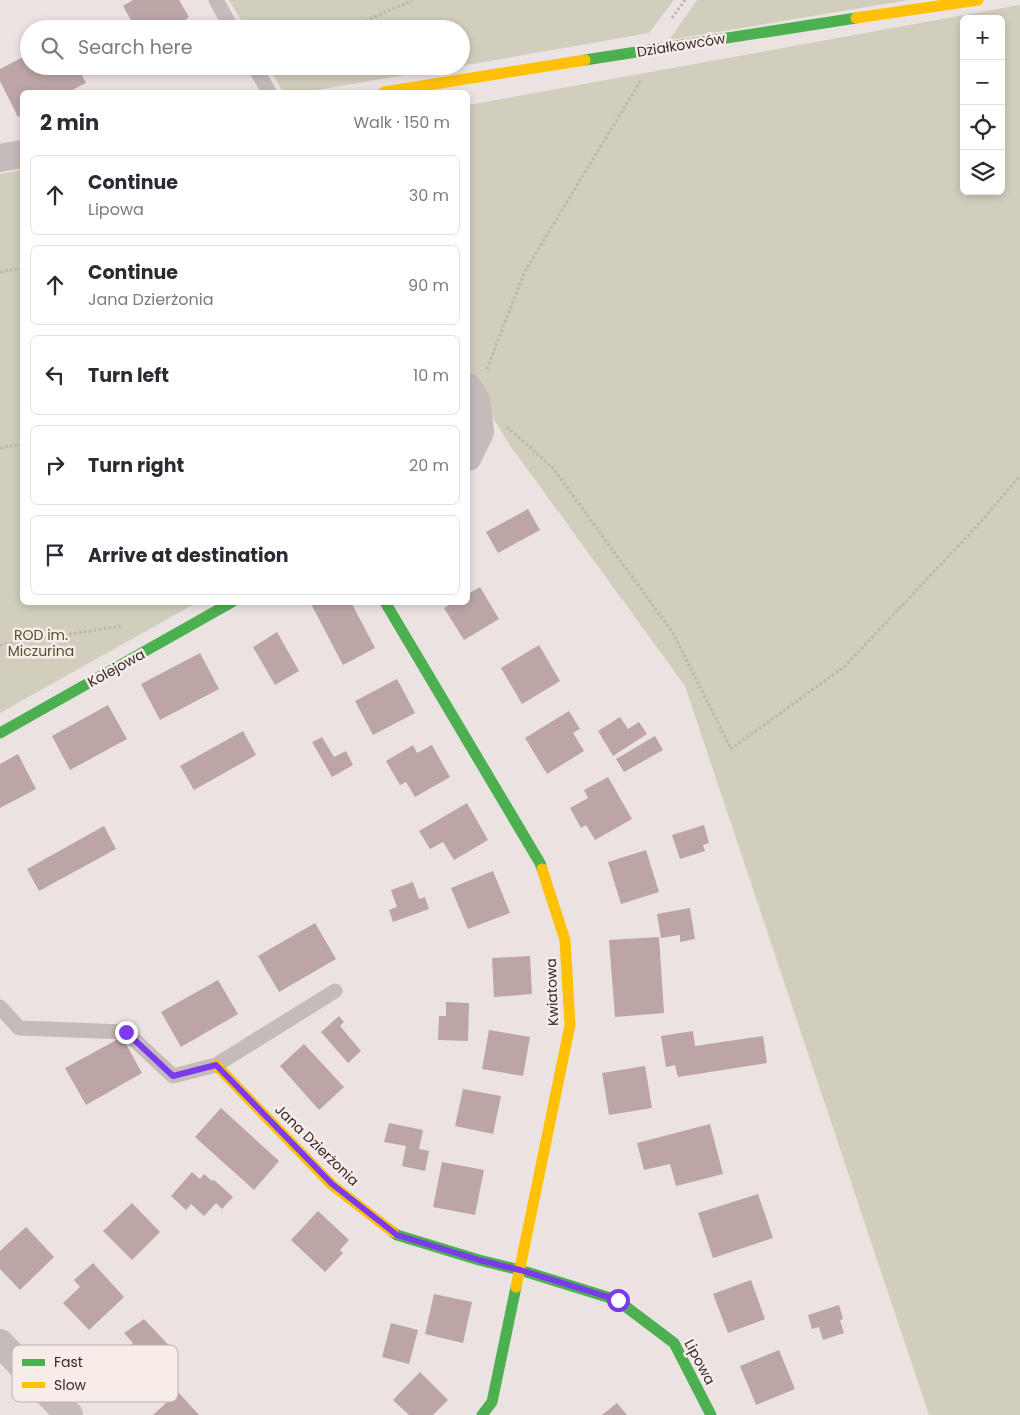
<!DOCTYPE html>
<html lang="en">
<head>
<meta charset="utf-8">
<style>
  body { margin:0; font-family:Poppins,sans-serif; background:#f7f7f7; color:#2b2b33 }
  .controls { position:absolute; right:15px; top:15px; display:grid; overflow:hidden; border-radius:8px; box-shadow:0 2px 8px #0003 }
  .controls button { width:45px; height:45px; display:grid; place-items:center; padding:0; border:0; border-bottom:1px solid #e1e1e2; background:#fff; color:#2b2b33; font:25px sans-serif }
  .stop { position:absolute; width:15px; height:15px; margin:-11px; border:4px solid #7c3aed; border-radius:50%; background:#fff }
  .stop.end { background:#7c3aed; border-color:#fff; box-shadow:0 1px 5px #0008 }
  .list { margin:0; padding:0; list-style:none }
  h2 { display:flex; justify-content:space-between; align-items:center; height:65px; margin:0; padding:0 20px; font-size:21px }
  h2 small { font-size:16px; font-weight:400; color:#7c7c81 }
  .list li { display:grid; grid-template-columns:32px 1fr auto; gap:15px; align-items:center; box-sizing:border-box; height:80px; margin:0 10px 10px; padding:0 10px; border:1px solid #e1e1e2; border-radius:8px }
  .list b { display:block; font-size:19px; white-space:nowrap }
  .list p { margin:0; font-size:16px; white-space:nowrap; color:#7c7c81 }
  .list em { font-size:16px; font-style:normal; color:#7c7c81 }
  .icon { flex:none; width:28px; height:28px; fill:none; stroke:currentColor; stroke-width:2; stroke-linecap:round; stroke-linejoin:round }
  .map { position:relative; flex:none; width:1020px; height:1415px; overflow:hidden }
  .search { position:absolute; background:#fff; box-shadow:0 2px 8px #0003; left:20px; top:20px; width:450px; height:55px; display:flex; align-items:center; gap:12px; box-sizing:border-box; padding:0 18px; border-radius:28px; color:#7c7c81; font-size:19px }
  .panel { position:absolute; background:#fff; box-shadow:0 2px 8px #0003; left:20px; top:90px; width:450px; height:515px; border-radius:8px }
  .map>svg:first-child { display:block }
</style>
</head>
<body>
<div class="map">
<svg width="1020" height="1415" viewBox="0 0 1020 1415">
  <rect width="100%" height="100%" fill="#ebe3e1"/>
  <g fill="#d2cebd" fill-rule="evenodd">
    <path d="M229,0h445l-25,33 -188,33v-37h-215z"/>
    <path d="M697,0h212l-240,40z"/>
    <path d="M1020,5v1410h-91l-244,-729 -176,-242 -41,-67v-272zM964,19h37v172h-37z"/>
    <path d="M268,66h189l-152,26h-22z"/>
    <path d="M22,170v432l174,1 -196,110v-539z"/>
  </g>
  <g fill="#bda5a6">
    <path d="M133,0h46l10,17 -5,4 5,8h-53l-13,-23z"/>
    <path d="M29,54v12h48l9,17 -18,9h-46v23l-4,2 -18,-36v-12z"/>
    <path d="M528,509l12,21 -42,23 -12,-21z"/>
    <path d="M480,587l19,32 -35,21 -20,-32 9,-6h15v-8z"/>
    <path d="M310,602h41l24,46 -32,17z"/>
    <path d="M277,632l22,39 -24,14 -22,-38z"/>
    <path d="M539,645l21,36 -38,23 -21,-36z"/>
    <path d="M200,653l19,36 -59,31 -19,-36z"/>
    <path d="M397,679l18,34 -42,22 -18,-34z"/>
    <path d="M108,705l19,34 -57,31 -18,-34z"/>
    <path d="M569,711l11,18 -7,4 11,18 -37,23 -22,-36z"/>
    <path d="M620,717l8,12 11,-7 8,12 -34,22 -15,-25z"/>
    <path d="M243,731l13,24 -62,35 -14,-24z"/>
    <path d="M655,736l8,14 -39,22 -8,-13z"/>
    <path d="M322,737l12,20 12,-6 7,14 -21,12 -20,-35z"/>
    <path d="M413,745l4,8 15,-8 18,32 -35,20 -9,-15 -6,3 -14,-24z"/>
    <path d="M18,754l18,35 -36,19v-44z"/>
    <path d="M608,777l24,42 -37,21 -9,-15 -5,3 -11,-20 18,-10 -4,-8z"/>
    <path d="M467,803l21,37 -34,20 -11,-18 -13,7 -11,-18z"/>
    <path d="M704,825l5,18 -6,2 2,6 -25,8 -8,-24z"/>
    <path d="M104,826l12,23 -77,42 -12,-22z"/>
    <path d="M646,850l13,42 -38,12 -13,-42z"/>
    <path d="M493,871l17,42 -42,16 -17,-41z"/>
    <path d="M413,882l6,17 6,-2 4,12 -36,13 -4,-12 8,-3 -6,-17z"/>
    <path d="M690,908l5,31 -15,3v-7l-19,3 -4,-24z"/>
    <path d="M315,923l21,36 -57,33 -21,-36z"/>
    <path d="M659,937l5,76 -49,4 -6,-77z"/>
    <path d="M530,956l2,38 -38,3 -2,-39z"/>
    <path d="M218,980l20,34 -57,33 -20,-35z"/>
    <path d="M446,1002l23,1 -1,38 -30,-1 1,-24h7z"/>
    <path d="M339,1016l5,6 -4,4 21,25 -13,12 -27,-31z"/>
    <path d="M489,1030l41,7 -7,39 -41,-7z"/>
    <path d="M693,1031l2,15 68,-10 4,27 -89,14 -3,-12 -9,2 -5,-31z"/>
    <path d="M122,1037l20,36 -56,32 -21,-37z"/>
    <path d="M304,1044l40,43 -25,23 -39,-44z"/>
    <path d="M645,1066l7,42 -43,7 -7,-42z"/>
    <path d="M463,1089l38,7 -8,38 -38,-8z"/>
    <path d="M221,1108l58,53 -25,29 -59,-53z"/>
    <path d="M389,1123l34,7 -4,19 10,2 -4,20 -23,-5 4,-20 -22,-4z"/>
    <path d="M710,1124l13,50 -47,12 -6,-22 -26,6 -7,-27z"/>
    <path d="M442,1162l42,8 -9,45 -42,-8z"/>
    <path d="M192,1172l8,7 4,-5 8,7 2,-1 19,17 -11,12 -6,-6 -12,13 -13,-12 -5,6 -15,-14z"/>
    <path d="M758,1194l15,44 -60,20 -15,-45z"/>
    <path d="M132,1203l28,29 -28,28 -29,-29z"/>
    <path d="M318,1211l31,29 -9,10 3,3 -18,19 -34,-32z"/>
    <path d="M26,1227l28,30 -34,33 -20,-21v-18z"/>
    <path d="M93,1263l31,34 -35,33 -26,-27 17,-16 -6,-7z"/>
    <path d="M751,1280l14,39 -37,14 -15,-39z"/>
    <path d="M434,1294l38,8 -9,41 -38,-9z"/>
    <path d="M839,1305l4,14 -3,1 4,13 -21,7 -4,-13 -7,2 -4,-14z"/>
    <path d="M144,1319l33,35 -33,30 -26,-28 15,-13 -9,-10z"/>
    <path d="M391,1323l27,7 -9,34 -27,-7z"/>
    <path d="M779,1350l16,39 -39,16 -16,-39z"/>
    <path d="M420,1372l28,28 -15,15h-24l-16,-15z"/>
    <path d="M178,1392l21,23h-46z"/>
    <path d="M617,1403l10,12h-25z"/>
  </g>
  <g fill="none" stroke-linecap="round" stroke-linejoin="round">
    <g stroke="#bdb4b3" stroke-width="3" stroke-dasharray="2.5 2.5" stroke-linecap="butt">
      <path d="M672,18l13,-18"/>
      <path d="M347,29l66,-29"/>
      <path d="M0,272l22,-4"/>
      <path d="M487,369l37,-96 117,-193"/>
      <path d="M507,427l46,41 120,165 58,116 114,-83 132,-140 43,-50"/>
      <path d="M0,448l22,-4"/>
      <path d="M0,645l122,-19"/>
    </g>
    <g stroke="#c4bbba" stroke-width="15">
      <path d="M216,0l16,29"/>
      <path d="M254,66l15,26"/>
      <path d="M0,1007l19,21 107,4 47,44 43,-11 119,-74"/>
    </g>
    <g stroke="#c4bbba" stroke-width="28">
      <path d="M0,158l22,-4"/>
      <path d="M468,387l8,13 4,32 -12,25"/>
      <path d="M0,1343l69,72"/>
    </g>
    <g stroke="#4caf50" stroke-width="11">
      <path d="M585,60l271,-42"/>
      <path d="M385,602l155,261 2,6"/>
      <path d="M0,733l232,-131"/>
      <path d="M393,1232l4,3 82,25 41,10 97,30 57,43 37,72"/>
      <path d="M482,1415l10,-13 24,-115"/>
    </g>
    <g stroke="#ffc107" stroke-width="11">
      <path d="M856,18l122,-18"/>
      <path d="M384,92l201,-32"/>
      <path d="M216,1065l116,120 61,47"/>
      <path d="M516,1287l54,-262 -5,-85 -23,-71"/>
    </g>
  </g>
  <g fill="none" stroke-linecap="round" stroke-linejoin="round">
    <path stroke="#7c3aed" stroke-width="6" d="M126,1032l47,44 43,-11 116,119 65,51 82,25 41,10 98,30"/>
  </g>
  <g text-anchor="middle" stroke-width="5" stroke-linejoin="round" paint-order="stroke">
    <g font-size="14" fill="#352929" stroke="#f8ece9">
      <text transform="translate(681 45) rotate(-9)" y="5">Działkowców</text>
      <text transform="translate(116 668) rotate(-29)" y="5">Kolejowa</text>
      <text transform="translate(552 992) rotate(-92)" y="5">Kwiatowa</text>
      <text transform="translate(317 1145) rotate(44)" y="5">Jana Dzierżonia</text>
      <text transform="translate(700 1362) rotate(62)" y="5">Lipowa</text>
    </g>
    <g font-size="14" fill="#4f502f" stroke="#f8ece9">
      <text x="41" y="640">ROD im.<tspan x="41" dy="16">Miczurina</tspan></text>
    </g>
  </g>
  <rect x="12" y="1345" width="166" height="57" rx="8" fill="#f8ece9" stroke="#beb2af" stroke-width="1"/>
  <rect x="22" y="1359" width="23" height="7" fill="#4caf50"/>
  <rect x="22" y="1382" width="23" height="6" fill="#ffc107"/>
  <g font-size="14" fill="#352929">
    <text x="54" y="1367">Fast</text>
    <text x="54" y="1390">Slow</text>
  </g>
</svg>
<div class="controls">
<button>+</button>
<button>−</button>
<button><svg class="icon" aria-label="locate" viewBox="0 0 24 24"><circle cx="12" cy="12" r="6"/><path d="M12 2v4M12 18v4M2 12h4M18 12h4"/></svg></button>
<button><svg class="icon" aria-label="layers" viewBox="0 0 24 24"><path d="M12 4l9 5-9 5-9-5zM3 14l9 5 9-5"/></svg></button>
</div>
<div class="stop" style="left:618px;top:1300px"></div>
<div class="stop end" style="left:126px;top:1032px"></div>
<div class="search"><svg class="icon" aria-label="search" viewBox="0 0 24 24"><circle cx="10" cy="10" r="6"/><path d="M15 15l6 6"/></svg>Search here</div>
<section class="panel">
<h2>2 min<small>Walk · 150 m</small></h2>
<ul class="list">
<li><svg class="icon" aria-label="ahead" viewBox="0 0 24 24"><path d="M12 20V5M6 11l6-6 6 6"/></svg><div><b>Continue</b><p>Lipowa</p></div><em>30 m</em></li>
<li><svg class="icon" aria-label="ahead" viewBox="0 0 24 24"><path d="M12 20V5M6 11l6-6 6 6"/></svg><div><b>Continue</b><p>Jana Dzierżonia</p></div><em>90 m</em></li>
<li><svg class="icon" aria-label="left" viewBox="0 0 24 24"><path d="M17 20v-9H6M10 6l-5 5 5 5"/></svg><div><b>Turn left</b></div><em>10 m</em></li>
<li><svg class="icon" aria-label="right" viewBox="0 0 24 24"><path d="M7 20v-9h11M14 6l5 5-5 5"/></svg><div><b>Turn right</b></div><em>20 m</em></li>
<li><svg class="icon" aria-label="arrive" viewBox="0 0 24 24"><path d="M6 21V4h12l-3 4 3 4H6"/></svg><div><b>Arrive at destination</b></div></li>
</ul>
</section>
</div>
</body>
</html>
